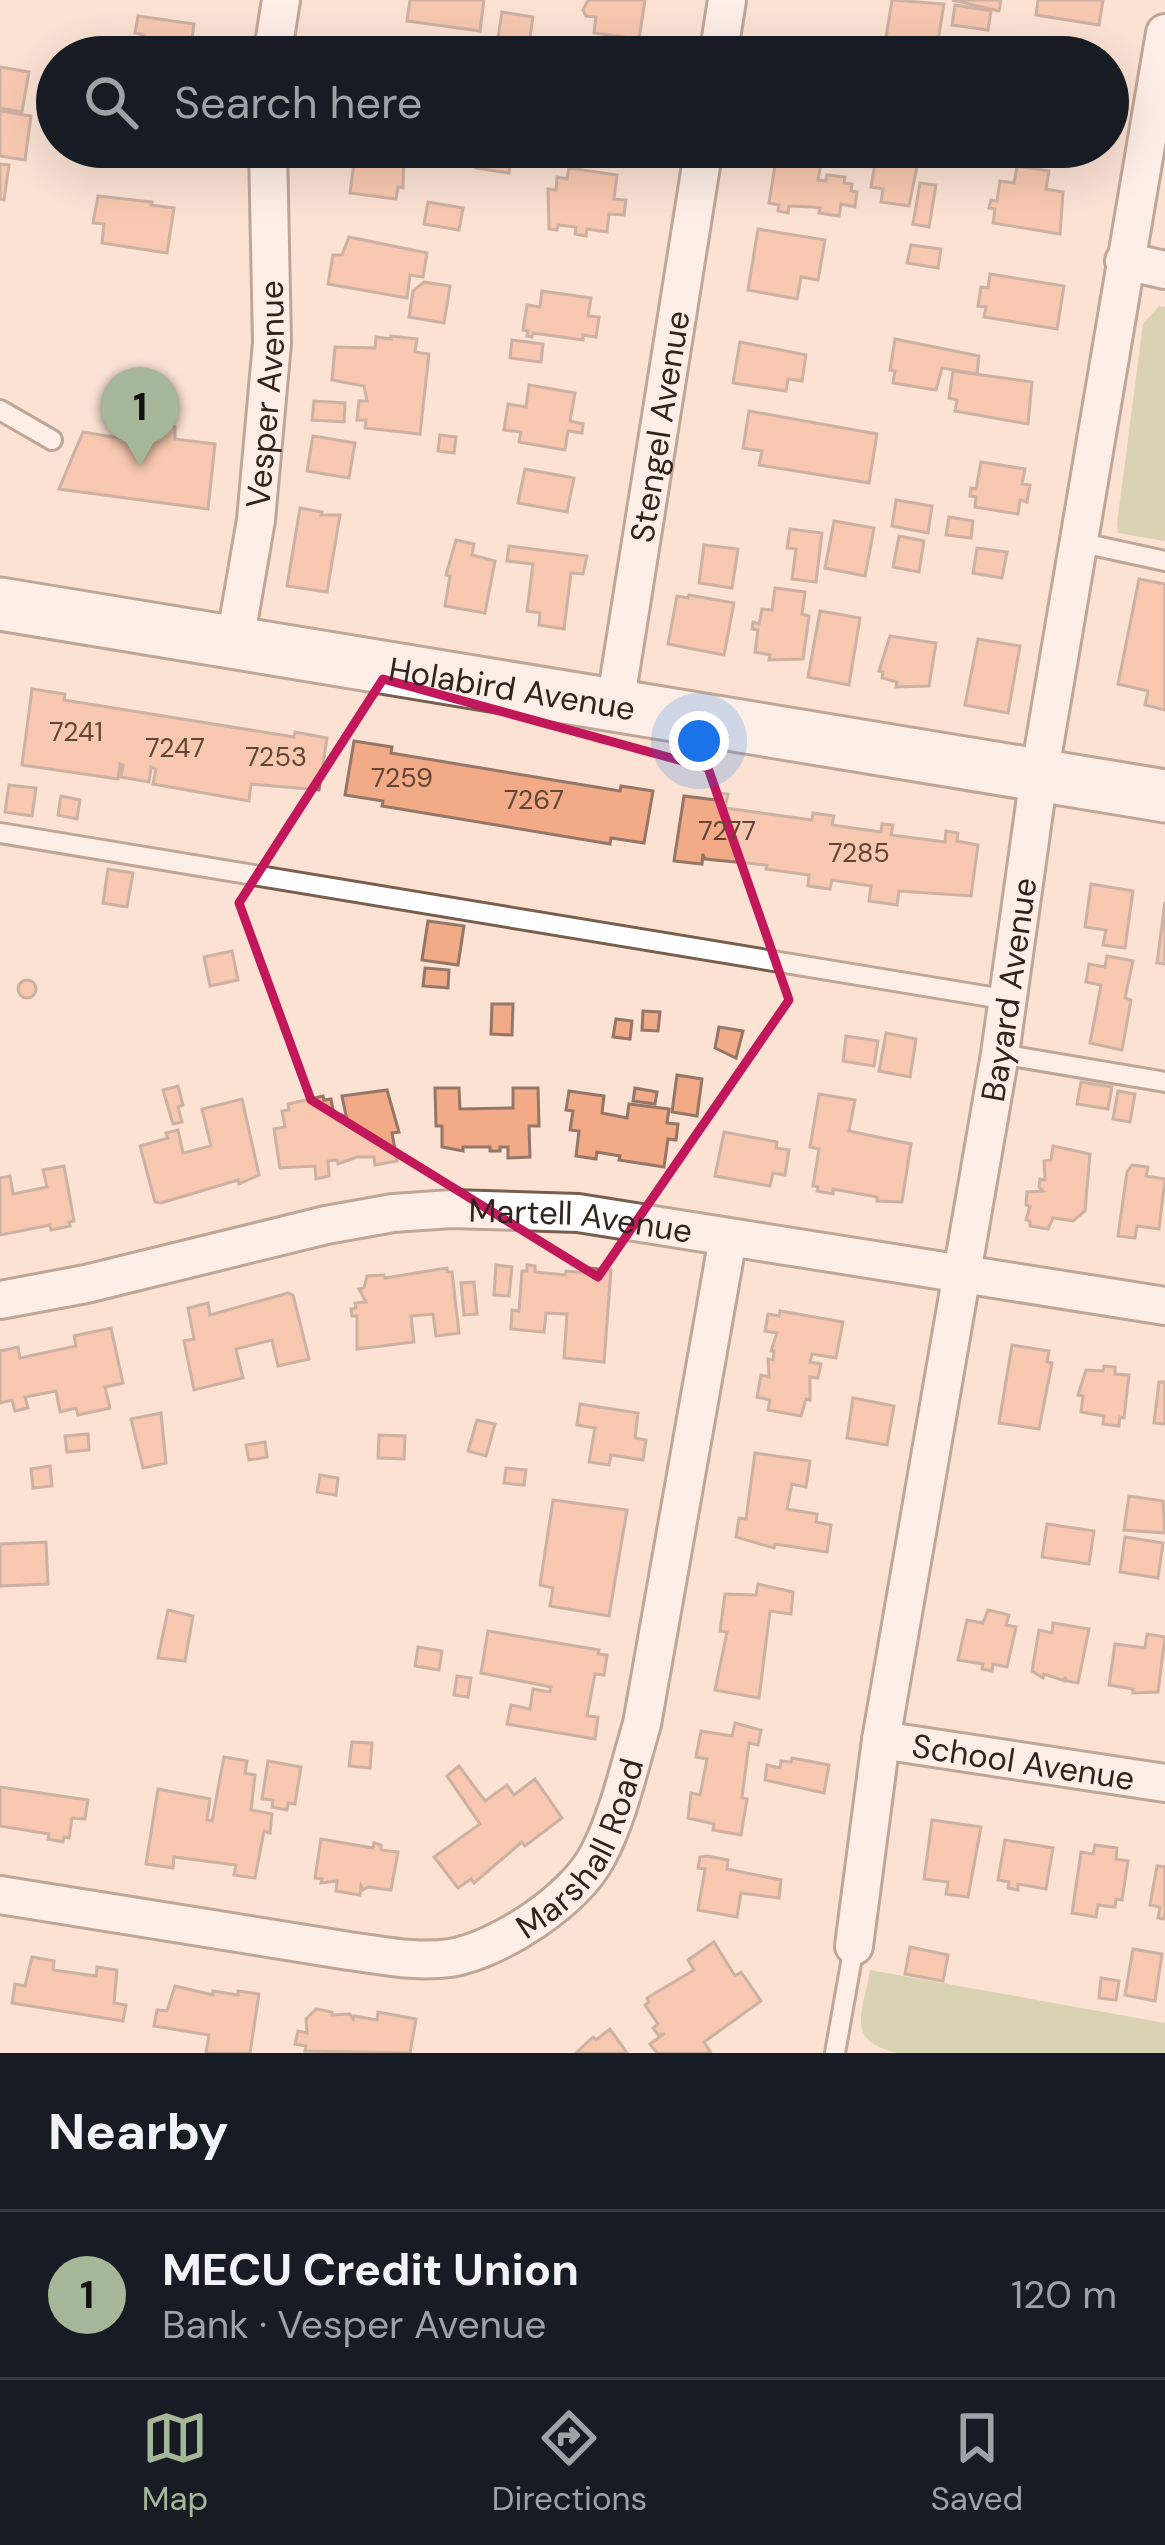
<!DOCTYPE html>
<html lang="en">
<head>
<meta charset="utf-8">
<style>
  body { margin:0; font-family:"DM Sans",sans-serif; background:#20242c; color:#f1f3f6 }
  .you { position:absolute; left:699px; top:741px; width:42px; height:42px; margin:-30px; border:9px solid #fff; border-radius:50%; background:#1a73e8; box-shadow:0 0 0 18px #1a73e833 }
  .badge { display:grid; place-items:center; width:78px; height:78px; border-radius:50%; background:#a5b798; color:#111; font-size:39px; font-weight:700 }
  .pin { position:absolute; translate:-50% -99px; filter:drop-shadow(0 3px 6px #0008) }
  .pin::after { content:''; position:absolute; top:63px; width:42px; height:36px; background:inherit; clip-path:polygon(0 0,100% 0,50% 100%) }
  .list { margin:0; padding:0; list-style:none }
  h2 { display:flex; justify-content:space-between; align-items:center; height:156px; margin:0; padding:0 48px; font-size:51px }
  h2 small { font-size:39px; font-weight:400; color:#9ea1a6 }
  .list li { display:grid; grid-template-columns:78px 1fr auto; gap:36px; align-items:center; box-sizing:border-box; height:168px; padding:0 48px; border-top:3px solid #363941 }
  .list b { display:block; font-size:45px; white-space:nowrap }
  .list p { margin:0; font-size:39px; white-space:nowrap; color:#9ea1a6 }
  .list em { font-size:39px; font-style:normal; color:#9ea1a6 }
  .icon { flex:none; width:66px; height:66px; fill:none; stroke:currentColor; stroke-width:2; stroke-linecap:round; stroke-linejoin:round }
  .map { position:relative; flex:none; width:1165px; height:2053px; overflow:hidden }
  .search { position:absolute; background:#171b24; box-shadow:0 12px 48px #0002; left:36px; right:36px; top:36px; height:132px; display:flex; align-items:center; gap:30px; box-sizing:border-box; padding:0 42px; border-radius:66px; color:#9ea1a6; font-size:45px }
  .sheet { height:324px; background:#171b24 }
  nav { display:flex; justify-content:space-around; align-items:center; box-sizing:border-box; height:168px; border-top:3px solid #363941; background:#171b24; font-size:33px; color:#9ea1a6 }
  nav a { display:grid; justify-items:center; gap:6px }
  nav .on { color:#a5b798 }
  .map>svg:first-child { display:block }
</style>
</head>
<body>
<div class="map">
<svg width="1165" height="2053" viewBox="0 0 1165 2053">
  <rect width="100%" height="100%" fill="#fbe2d3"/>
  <g fill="#b0c08e">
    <path d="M1159,306l6,1v234l-47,-8 -1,-9 26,-200z"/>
    <path d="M870,1970l295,53v30h-268c-53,-12 -34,-40 -27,-83z"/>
  </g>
  <g fill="#f3aa86" stroke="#957769" stroke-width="3">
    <path d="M410,0h74l-4,31 -73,-10z"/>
    <path d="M588,0h57l-6,39 -45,-6 2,-16 -10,-1 -3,-6z"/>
    <path d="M892,0l52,4 -8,48 -51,-8z"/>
    <path d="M952,0h49l-2,11z"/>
    <path d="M1038,0h65l-4,25 -63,-10z"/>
    <path d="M955,5l36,6 -3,19 -36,-5z"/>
    <path d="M502,12l31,5 -5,33 -31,-6z"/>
    <path d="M138,16l56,8 -2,15 10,2 -3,16h-55l-1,-22 -8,-2z"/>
    <path d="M796,46l57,8 -1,3h-58z"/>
    <path d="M0,67l29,5 -7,40 -22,-4z"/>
    <path d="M0,111l31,5 -6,44 -25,-4z"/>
    <path d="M126,147h60l-2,10z"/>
    <path d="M356,147l48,2 -1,39 -5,-1 -2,12 -46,-6z"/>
    <path d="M480,147l32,4 -3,22 -33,-5z"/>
    <path d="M778,147l46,1 -6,32 8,1 1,-6 18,2 -1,6 8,1 -1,7 6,1 -2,15 -14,-3 -2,12 -20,-3 1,-5 -7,-1 -24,-1 -1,7 -10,-2 1,-6 -10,-2z"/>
    <path d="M878,147l42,5 -11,54 -28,-4 2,-13 -12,-2z"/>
    <path d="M1014,147h58v6l-40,-2v5l-19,-2z"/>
    <path d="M0,164l9,1 -5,35 -4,-1z"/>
    <path d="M1017,166l32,5 -3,18 17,3 -3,42 -67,-11 2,-14 -6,-1 2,-8 6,1 3,-20 14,2z"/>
    <path d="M569,168l48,7 -3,24 12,1 -2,15 -15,-1 -2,18 -20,-3 -1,7 -11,-2 1,-7 -18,-2 -1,5 -8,-1 -1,-40 8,1 1,-13 10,2z"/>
    <path d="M920,183l16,2 -7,42 -16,-3z"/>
    <path d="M98,196l54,6 -1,3 23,3 -7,45 -65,-10 2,-19 -11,-1z"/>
    <path d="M428,202l35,6 -4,22 -35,-6z"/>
    <path d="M758,229l67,11 -7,40 -17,-3 -4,22 -49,-9z"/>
    <path d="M349,237l78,16 -4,24 -13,-2 -3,23 -79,-14 5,-29h9z"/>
    <path d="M911,245l30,4 -3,19 -31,-5z"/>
    <path d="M990,274l74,12 -7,43 -73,-12 2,-10 -8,-1 3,-19 7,1z"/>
    <path d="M424,282l26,4 -6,37 -35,-6 4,-26z"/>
    <path d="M542,291l49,7 -3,18 11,1 -3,20 -13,-2v5l-50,-7 -1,4 -5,-1 1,-5 -5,-1 4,-25 13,2z"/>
    <path d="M391,336l26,3 -2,13 14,2 -9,80 -55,-6 1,-8h-9l2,-19h8l-3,-15 -32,-6 3,-33 40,1 1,-11 15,2z"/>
    <path d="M895,339l84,17 -2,18 -35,-6 -6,22 -43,-7 2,-12 -5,-1z"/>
    <path d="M512,340l31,4 -2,18 -31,-4z"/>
    <path d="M740,342l66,13 -4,26 -14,-2 -2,12 -53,-8z"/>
    <path d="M953,371l79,11 -4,42 -73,-13 2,-11 -8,-2z"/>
    <path d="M529,385l46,8 -5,28 13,3 -1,9 -14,-2 -3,19 -46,-8 2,-10 -17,-2 4,-26 18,3z"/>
    <path d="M314,401l31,2 -1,19 -32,-2z"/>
    <path d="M749,411l128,23 -8,49 -110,-18 3,-14 -19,-3z"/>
    <path d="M139,425l36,2v12l40,5 -7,65 -149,-20 24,-57 53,9z"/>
    <path d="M440,435l16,2 -2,16 -16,-2z"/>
    <path d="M313,436l42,7 -6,35 -42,-7z"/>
    <path d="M981,462l44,7 -3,15 8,1 -3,17 -7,-2 -2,14 -43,-7 1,-10 -6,-1 1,-8 5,1z"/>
    <path d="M525,469l49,9 -7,34 -49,-9z"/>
    <path d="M896,500l36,6 -4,27 -36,-7z"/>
    <path d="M300,508l22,4 -1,3h19l-13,77 -40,-6z"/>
    <path d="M949,517l24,4 -2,17 -25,-3z"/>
    <path d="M834,521l40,7 -9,48 -40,-8z"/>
    <path d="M790,529l32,4 -6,49 -24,-3 4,-30 -9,-1z"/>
    <path d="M899,536l25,5 -5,31 -26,-5z"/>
    <path d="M456,540l18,4 -2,11 23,6 -10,52 -40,-7 5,-30 -4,-1z"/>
    <path d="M704,545l34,4 -6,39 -33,-5z"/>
    <path d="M509,546l78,10 -4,18 -12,-1 -7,56 -25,-4 1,-12 -13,-2 6,-47 -26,-3z"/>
    <path d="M977,548l30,4 -5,26 -29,-5z"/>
    <path d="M1139,579l26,5v126l-20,-5 3,-14 -30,-7z"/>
    <path d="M775,588l30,4 -3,22 7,2 -6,43 -34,1 1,-5 -15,-3 3,-22 -6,-1 1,-7 6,2 3,-15 10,1z"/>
    <path d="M689,595l45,8 -10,52 -56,-11 9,-48 11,2z"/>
    <path d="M820,611l40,7 -11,67 -41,-8z"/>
    <path d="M890,636l46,7 -7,43 -33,1 1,-5 -15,-4 1,-6 -4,-1z"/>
    <path d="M978,639l42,7 -12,67 -43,-8z"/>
    <path d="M32,689l33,5 -1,6 230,37 1,-5 32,6 -8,52 -68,-6 -2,17 -96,-17 3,-15 -5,-2 -2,15 -28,-5 2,-12 -3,-1 -2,15 -96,-14z"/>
    <path d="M354,741l38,6 -1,6 229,38 1,-5 32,5 -9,52 -33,-5 -1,6 -228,-38 1,-5 -38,-6z"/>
    <path d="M9,785l27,3 -4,28 -27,-4z"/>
    <path d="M717,793l11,1 -3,14 87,12 1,-7 21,3 -2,9 49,7 1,-8 11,1 -2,10 54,7 1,-11 12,2 -1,8 21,4 -7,51 -72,-5 -2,14 -28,-4 2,-15 -39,-6 -2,9 -22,-3 1,-11 -43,-6 1,-4 -62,-6 -2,-5 -1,10 -28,-3 10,-65 32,4z"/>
    <path d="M61,796l19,4 -3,19 -19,-4z"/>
    <path d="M108,869l25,4 -6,34 -24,-4z"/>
    <path d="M1091,884l42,7 -8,57 -22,-3 3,-15 -21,-3z"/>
    <path d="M1165,902v62l-8,-1z"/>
    <path d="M428,921l36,5 -6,39 -36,-5z"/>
    <path d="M232,951l6,29 -28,6 -6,-29z"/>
    <path d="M1107,956l26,5 -8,37 6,2 -9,50 -32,-7 11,-58 -15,-3 3,-18 16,3z"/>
    <path d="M425,968l24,2 -1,18 -25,-2z"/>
    <circle cx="27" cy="989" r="9"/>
    <path d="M492,1004h21l-1,31 -21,-1z"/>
    <path d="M643,1011l17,1 -2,19 -16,-1z"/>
    <path d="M616,1019l16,2 -2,18 -17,-2z"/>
    <path d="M719,1027l24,4 -7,27 -21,-10z"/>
    <path d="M886,1033l30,6 -6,38 -31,-6z"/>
    <path d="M846,1036l32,5 -4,25 -31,-5z"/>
    <path d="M677,1075l25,4 -5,37 -25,-4z"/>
    <path d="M1081,1082l31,5 -4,22 -31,-5z"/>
    <path d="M178,1086l5,19 -5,2 4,15 -9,2 -10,-34z"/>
    <path d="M435,1088h24l1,21 53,-1v-20h25l1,38h-10l1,31 -22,1v-11h-8v4h-10v-4h-27v4l-21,-4v-21h-6z"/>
    <path d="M635,1088l22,4 -2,12 -22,-3z"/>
    <path d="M387,1090l12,42 -7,1 5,28 -22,4 -1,-8h-17l-19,7 -1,-4 -9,1 1,15 -13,3 -1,-13 -35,2 -6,-39 11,-2 -3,-16 7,-1 -1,-6 35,-8 1,4 7,-1 3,17 8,-1 5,5 -5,-24z"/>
    <path d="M569,1091l35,5 -2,17 25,5 2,-14 40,5 -2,14 11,1 -2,16 -8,-1 -4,28 -45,-7 1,-4 -23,-4 -1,7 -20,-3 3,-25 -9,-1 3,-19 -7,-1z"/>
    <path d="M1118,1091l17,3 -5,28 -17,-3z"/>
    <path d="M819,1094l36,6 -6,31 62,13 -9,58 -25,-1v-4l-44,-8v5l-16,-3 1,-4 -5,-1 6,-37 -9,-2z"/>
    <path d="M242,1099l17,76 -20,9 -1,-4 -77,23 -6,-1 -15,-56 28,-8 -2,-5 12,-3 5,23 28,-7 -9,-37z"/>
    <path d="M724,1132l53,10 -1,6 13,2 -4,25 -12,-2 -3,13 -55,-10z"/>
    <path d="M1053,1146l37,8 -5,57 -12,10 -20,-3 -5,11 -18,-3v-5l-4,-1 4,-14 -4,-1 1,-13 16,-1 -4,-4 1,-8 5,1 -1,-19 7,-1z"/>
    <path d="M1132,1165l16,2 -2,9 19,3 -6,50 -22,-3 -2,12 -17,-2 9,-64z"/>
    <path d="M64,1166l10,55 -5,1 1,4 -19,4 -1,-5 -50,10v-57l10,-2 3,18 34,-7 -4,-17z"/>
    <path d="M496,1265l16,2 -3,29 -15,-1z"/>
    <path d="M527,1265l8,1v6l30,3 1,-4 23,2 1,-5 21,2 -7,92 -40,-4 3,-44 -21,-1 -2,19 -33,-3 1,-19 7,1 3,-40h5z"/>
    <path d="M447,1268v4h5l7,61 -23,3 -3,-22 -22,2 3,26 -57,7v-33h-5l-1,-7 5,-1 -1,-5 11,-1 -7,-13 5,-1 3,-12 17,-1 1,3z"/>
    <path d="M474,1282l3,32 -13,1 -3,-32z"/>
    <path d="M288,1293l5,2 16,64 -31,7 -6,-26 -36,9 7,29 -49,12 -10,-49 10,-2 -6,-31 20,-5 2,12z"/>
    <path d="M780,1311l63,11 -7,36 -24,-4 -2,8 11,2 -3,14 -8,-1v23l-4,-1 -5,17 -33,-6 2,-10 -13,-3 4,-22 8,2 -1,-18 5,1 1,-9h-3l6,-18 -12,-2 3,-17 11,2z"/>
    <path d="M111,1328l12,55 -18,4 5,21 -32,7 -2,-7 -16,4 -4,-21 -31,6 3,11 -13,3 -3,-11 -12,3v-52l18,-4 2,11 56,-12 -2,-10z"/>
    <path d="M1012,1345l37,6 -2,11 5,1 -13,66 -40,-6z"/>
    <path d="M1104,1366l11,1v7l14,1 -5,43 -4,-1 -1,9 -16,-2 1,-8 -23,-4 2,-16 -5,-1 8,-25 17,1z"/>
    <path d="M1159,1382h6v42l-11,-1z"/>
    <path d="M853,1398l41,8 -7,39 -40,-7z"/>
    <path d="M580,1404l58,9 -3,25 11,2 -3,20 -32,-5 -2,10 -20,-3 6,-34 -18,-3z"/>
    <path d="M161,1413l5,50 -23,5 -12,-49z"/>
    <path d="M477,1420l18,4 -9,32 -18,-5z"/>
    <path d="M88,1434l1,16 -22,2 -2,-16z"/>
    <path d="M379,1435l26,1 -1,23 -26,-1z"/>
    <path d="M265,1442l2,15 -18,3 -3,-15z"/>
    <path d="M755,1453l55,8 -4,26 -14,-3 -5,25 30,5 -1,8 15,3 -4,27 -52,-8 -1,4 -38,-11 3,-19 7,1z"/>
    <path d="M50,1466l2,20 -19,2 -2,-19z"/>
    <path d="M506,1468l20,2 -2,15 -20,-2z"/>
    <path d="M320,1475l18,3 -2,17 -19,-3z"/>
    <path d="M1129,1496l34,5 2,32 -41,-3z"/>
    <path d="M553,1500l74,10 -18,106 -59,-10 3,-18 -13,-3z"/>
    <path d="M1047,1524l47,7 -5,33 -47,-7z"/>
    <path d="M1125,1537l38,6 -5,35 -38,-6z"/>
    <path d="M46,1542l2,42 -48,2v-42z"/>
    <path d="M758,1584l35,8 -2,22 -21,-3 -11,87 -44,-8 12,-58 -7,-1 5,-37 31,1z"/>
    <path d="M168,1610l25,6 -8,45 -27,-3z"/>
    <path d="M988,1610l21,5 -3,10 10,2 -9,40 -14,-3 -1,7 -10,-2 1,-5 -25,-4 9,-40 16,3z"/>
    <path d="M1053,1623l36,6 -11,54 -11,-2 -2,-4v4l-21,-7 -1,4 -11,-7 7,-41 13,3z"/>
    <path d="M488,1631l111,19 -1,4 9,1 -3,20 -9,-1 -8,42 11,1 -3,22 -88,-15 4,-19 19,4 3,-20 17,3 1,-5 -70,-14z"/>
    <path d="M1147,1634l18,3 -7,55 -25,1v-4l-24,-4 6,-41 30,4z"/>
    <path d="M418,1647l24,4 -3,19 -24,-4z"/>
    <path d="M457,1676l14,2 -3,19 -14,-2z"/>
    <path d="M735,1723l26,7 -3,15 -9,-2 -7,55 5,1 -6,36 -28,-5 1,-6 -26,-6 3,-25 9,2 7,-36 -11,-2 5,-26 31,5z"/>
    <path d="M352,1742l20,1 -2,25 -21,-2z"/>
    <path d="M224,1757l23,4 -2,12 10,2 -4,35 21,4 -2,19 -6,-2 -9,47 -21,-3 2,-10 -62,-8 -1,11 -27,-4 12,-75 52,10 -3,21 5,1z"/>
    <path d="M792,1758l37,7 -5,28 -59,-13 2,-15 13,3 1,-7 10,1z"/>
    <path d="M268,1761l33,6 -6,37 -7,-1 -1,7 -15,-3 1,-7 -11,-1z"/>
    <path d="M459,1766l26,35 22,-16 7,10 21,-16 27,39 -37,28 -3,-4 -48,41 -3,-4 -13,9 -24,-31 46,-33 -33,-48z"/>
    <path d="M0,1787l88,13 -3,19 -13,-1 -3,20 -5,-1 -1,5 -15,-3 1,-5 -49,-8z"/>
    <path d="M932,1820l49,7 -13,70 -22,-3 2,-12 -24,-3z"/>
    <path d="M321,1839l52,9 1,-5 7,2v5l17,2 -7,38 -23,-3 -5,3 -2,-4 -1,9 -24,-4 1,-10 -16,2 1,-4 -7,-1z"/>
    <path d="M1005,1840l48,8 -7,41 -28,-5v6l-10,-2 1,-6 -11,-2z"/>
    <path d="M1095,1845l22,3 -1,11 12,2 -6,39 -6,-1 -1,8 -17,-2 -2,12 -24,-4 9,-61 12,2z"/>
    <path d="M707,1856l21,4 -1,9 54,11 -2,18 -38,-5 -4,24 -39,-7 7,-41 -7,-1 2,-11z"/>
    <path d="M1157,1866l8,1v52l-7,-1 2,-11 -10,-2z"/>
    <path d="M714,1942l21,34 6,-4 20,29 -57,41 7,11h-54l-7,-9 15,-11 -6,3 -6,-8 5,-4 -13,-19 4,-3 -2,-4 47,-28 -6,-10z"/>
    <path d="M910,1947l38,8 -5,26 -38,-7z"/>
    <path d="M1133,1949l29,5 -7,47 -30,-6z"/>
    <path d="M32,1957l22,4 -1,9 43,6 1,-9 20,3 -3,33 12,2 -3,16 -111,-18 3,-19 10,2z"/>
    <path d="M1101,1978l18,3 -3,19 -17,-2z"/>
    <path d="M175,1986l38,9v-4l25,4v-4l21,3 -9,59h-44l3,-18 -55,-9 3,-16 10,1z"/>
    <path d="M316,2009l16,3v3l18,-1 3,5 1,-3 23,4 1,-8 38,7 -6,34 -105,-2 1,-5 -11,-2 3,-13 9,2 -1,-14z"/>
    <path d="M610,2029l17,24h-51l17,-16 3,3z"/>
  </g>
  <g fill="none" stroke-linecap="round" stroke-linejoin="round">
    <defs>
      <g id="lane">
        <path d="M0,410l52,30"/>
        <path d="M1078,542l87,19"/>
        <path d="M0,833l1009,167"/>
        <path d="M1000,1054l165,28"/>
        <path d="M835,2053l19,-107"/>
      </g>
      <g id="street">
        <path d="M272,57l9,-57"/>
        <path d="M718,57l9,-57"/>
        <path d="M1124,261l41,9"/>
        <path id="s1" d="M235,641l21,-121 16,-177 -4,-196"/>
        <path id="s2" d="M615,705l89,-558"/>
        <path id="s3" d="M0,1300l86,-16 240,-59 67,-12 59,-4 126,4 587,93"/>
        <path id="s4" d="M881,1740l284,43"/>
        <path id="s5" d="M0,1895l349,56c32,4 68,12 101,7 49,-8 125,-58 148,-103 21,-40 31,-88 44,-131l86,-486"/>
        <path id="s6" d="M854,1946l27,-206 119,-686 39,-278 126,-743"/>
      </g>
      <g id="secondary">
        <path id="s7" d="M0,604l1165,192"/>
      </g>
    </defs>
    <use href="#lane" stroke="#785e4d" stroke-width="24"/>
    <use href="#street" stroke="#785e4d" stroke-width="42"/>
    <use href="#secondary" stroke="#785e4d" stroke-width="57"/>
    <use href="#lane" stroke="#fff" stroke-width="18"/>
    <use href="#street" stroke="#fff" stroke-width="36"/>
    <use href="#secondary" stroke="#fff" stroke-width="51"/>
  </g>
  <path d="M0 0H1165V2053H0ZM383,679l325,89 81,232 -191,277 -287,-177 -72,-197z" fill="#fbe2d3" fill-opacity=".55" fill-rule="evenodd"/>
  <path fill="none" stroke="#c2185b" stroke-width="9" stroke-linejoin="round" d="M383,679l325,89 81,232 -191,277 -287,-177 -72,-197z"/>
  <g text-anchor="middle" stroke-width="12" stroke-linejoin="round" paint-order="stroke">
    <g font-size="27" fill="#614637">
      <text x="76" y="741">7241</text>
      <text x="175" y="757">7247</text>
      <text x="276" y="766">7253</text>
      <text x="402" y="787">7259</text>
      <text x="534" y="809">7267</text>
      <text x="727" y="840">7277</text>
      <text x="859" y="862">7285</text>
    </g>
    <g font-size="33" fill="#30241d" stroke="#fff2ea">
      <text dy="12" stroke="none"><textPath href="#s1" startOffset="249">Vesper Avenue</textPath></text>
      <text dy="12" stroke="none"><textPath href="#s2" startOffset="282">Stengel Avenue</textPath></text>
      <text dy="12" stroke="none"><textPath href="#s7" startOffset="519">Holabird Avenue</textPath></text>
      <text dy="12" stroke="none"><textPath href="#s6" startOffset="969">Bayard Avenue</textPath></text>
      <text dy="12" stroke="none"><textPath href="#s3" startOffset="591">Martell Avenue</textPath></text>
      <text dy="12" stroke="none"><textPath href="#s4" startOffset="144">School Avenue</textPath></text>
      <text dy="12" stroke="none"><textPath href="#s5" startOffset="636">Marshall Road</textPath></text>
    </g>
  </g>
</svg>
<div class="you"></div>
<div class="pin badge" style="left:140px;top:466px">1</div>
<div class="search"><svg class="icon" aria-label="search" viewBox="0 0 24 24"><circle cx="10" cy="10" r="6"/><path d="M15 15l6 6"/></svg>Search here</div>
</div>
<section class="sheet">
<h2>Nearby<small></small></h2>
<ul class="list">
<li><span class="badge">1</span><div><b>MECU Credit Union</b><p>Bank · Vesper Avenue</p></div><em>120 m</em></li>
</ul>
</section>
<nav>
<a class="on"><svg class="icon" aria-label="map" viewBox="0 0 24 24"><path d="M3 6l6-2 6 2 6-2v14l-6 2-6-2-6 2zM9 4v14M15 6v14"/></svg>Map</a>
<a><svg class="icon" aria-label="directions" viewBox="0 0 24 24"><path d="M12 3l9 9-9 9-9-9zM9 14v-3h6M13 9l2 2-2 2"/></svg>Directions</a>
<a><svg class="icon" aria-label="saved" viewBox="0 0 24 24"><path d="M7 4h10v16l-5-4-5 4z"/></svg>Saved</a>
</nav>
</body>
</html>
